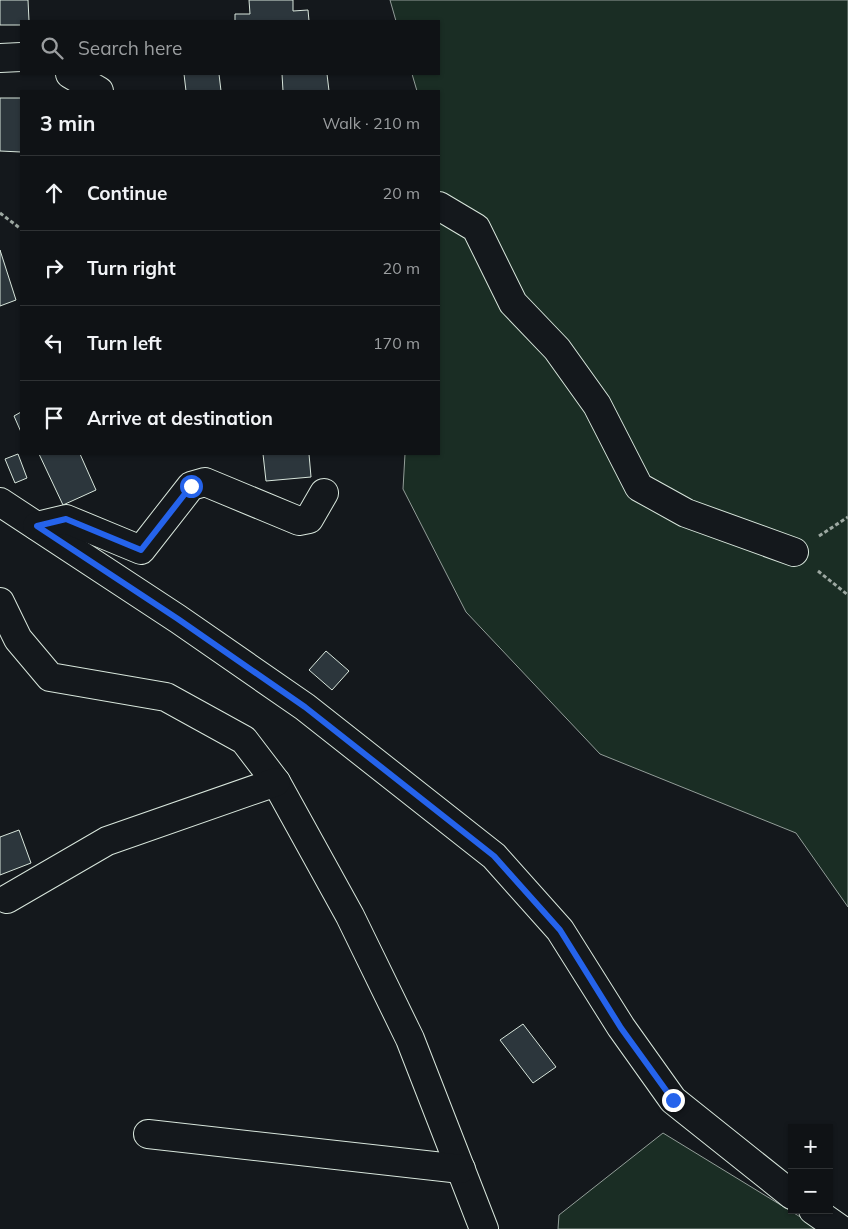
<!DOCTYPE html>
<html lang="en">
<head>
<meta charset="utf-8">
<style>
  body { margin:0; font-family:Mulish,sans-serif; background:#181b1e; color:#f1f3f6 }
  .controls { position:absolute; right:15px; bottom:15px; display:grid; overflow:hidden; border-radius:0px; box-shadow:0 1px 4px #0004 }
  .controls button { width:45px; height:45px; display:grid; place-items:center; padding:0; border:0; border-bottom:1px solid #2f3234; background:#0f1215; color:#f1f3f6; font:25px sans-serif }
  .stop { position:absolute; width:15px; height:15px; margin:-11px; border:4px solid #2563eb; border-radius:50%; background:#fff }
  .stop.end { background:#2563eb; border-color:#fff; box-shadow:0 1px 5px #0008 }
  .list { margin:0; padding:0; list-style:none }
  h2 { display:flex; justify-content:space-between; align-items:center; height:65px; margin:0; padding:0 20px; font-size:21px }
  h2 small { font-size:16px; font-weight:400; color:#9b9ea0 }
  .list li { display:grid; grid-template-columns:32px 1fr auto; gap:15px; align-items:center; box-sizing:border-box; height:75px; padding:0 20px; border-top:1px solid #2f3234 }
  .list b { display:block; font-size:19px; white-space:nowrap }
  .list em { font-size:16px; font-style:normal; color:#9b9ea0 }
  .icon { flex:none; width:28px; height:28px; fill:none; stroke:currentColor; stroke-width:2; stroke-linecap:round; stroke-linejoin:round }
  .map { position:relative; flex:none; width:848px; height:1229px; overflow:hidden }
  .search { position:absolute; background:#0f1215; box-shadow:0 1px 4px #0004; left:20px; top:20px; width:420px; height:55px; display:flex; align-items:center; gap:12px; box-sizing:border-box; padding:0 18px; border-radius:0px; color:#9b9ea0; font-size:19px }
  .panel { position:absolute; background:#0f1215; box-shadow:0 1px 4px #0004; left:20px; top:90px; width:420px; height:365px; border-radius:0px }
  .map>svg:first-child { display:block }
</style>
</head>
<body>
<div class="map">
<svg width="848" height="1229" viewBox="0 0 848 1229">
  <rect width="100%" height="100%" fill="#14181c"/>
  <g fill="#1a2d24" stroke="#939e99">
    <path d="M390,0h458v907l-52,-74 -196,-79 -134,-142 -63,-123 2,-35h34v-363h-22l-5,-17h27v-53h-43z"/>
    <path d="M663,1133l157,96h-262l1,-14z"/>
  </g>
  <g fill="#2c363c" stroke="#d8e6dc">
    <path d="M0,0h28l1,21h-8v4h-21z"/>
    <path d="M249,0h44v11l15,-1 1,11h-74v-7h15z"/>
    <path d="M184,74h35l2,17h-35z"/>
    <path d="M282,74h45l2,17h-46z"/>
    <path d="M0,98h21v54l-21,-1z"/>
    <path d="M0,250l16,50 -16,6z"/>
    <path d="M21,412v20l-7,-16z"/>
    <path d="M18,454l9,24 -12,5 -10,-24z"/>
    <path d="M39,454h41l16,36 -33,15z"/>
    <path d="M263,454h46l2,23 -45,4z"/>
    <path d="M326,651l23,20 -17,19 -23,-20z"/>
    <path d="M19,830l12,33 -31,12v-38z"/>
    <path d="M523,1024l33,43 -23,16 -33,-43z"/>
  </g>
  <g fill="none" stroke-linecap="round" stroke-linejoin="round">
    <defs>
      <g id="minor">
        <path d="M0,58l21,-1"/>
        <path d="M70,74l29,17"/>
        <path d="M439,206l37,22 37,75 44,46 40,56 42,82 47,26 108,39"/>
        <path d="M0,502l178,117 127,88 189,149 66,74 61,97 52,73 119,95"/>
        <path d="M37,526l29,-7 75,31 50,-64 14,-4 94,39 10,-2 15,-26"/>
        <path d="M0,602l18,37 32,38 116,20 78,43 32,42 74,134 60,123 74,190"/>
        <path d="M7,899l100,-58 169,-59"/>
        <path d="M148,1134l313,35"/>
        <path d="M813,1210l27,19"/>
      </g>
    </defs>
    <use href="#minor" stroke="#d8e6dc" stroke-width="30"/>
    <g stroke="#9da8a2" stroke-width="3" stroke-dasharray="4 2.5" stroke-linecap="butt">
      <path d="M0,213l21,16"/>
      <path d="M819,536l29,-19"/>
      <path d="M818,571l30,24"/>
    </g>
    <use href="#minor" stroke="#14181c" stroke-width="28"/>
  </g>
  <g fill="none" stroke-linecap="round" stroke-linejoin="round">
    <path stroke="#2563eb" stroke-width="6" d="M191,486l-50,64 -75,-31 -29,7 141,93 127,88 189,149 66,74 61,98 52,72"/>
  </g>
</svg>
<div class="controls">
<button>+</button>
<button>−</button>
</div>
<div class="stop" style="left:191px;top:486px"></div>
<div class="stop end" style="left:673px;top:1100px"></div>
<div class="search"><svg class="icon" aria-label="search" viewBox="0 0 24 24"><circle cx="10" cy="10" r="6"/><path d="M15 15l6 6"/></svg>Search here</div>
<section class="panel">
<h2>3 min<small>Walk · 210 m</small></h2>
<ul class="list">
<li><svg class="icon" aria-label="ahead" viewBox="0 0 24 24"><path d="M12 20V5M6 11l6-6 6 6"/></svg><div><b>Continue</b></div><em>20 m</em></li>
<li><svg class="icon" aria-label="right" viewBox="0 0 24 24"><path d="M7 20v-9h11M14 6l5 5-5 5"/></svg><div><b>Turn right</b></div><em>20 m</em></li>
<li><svg class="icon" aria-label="left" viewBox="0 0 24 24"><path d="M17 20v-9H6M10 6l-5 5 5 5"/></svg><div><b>Turn left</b></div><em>170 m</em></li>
<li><svg class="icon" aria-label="arrive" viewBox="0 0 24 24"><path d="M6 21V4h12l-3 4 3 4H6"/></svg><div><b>Arrive at destination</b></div></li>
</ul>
</section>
</div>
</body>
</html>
